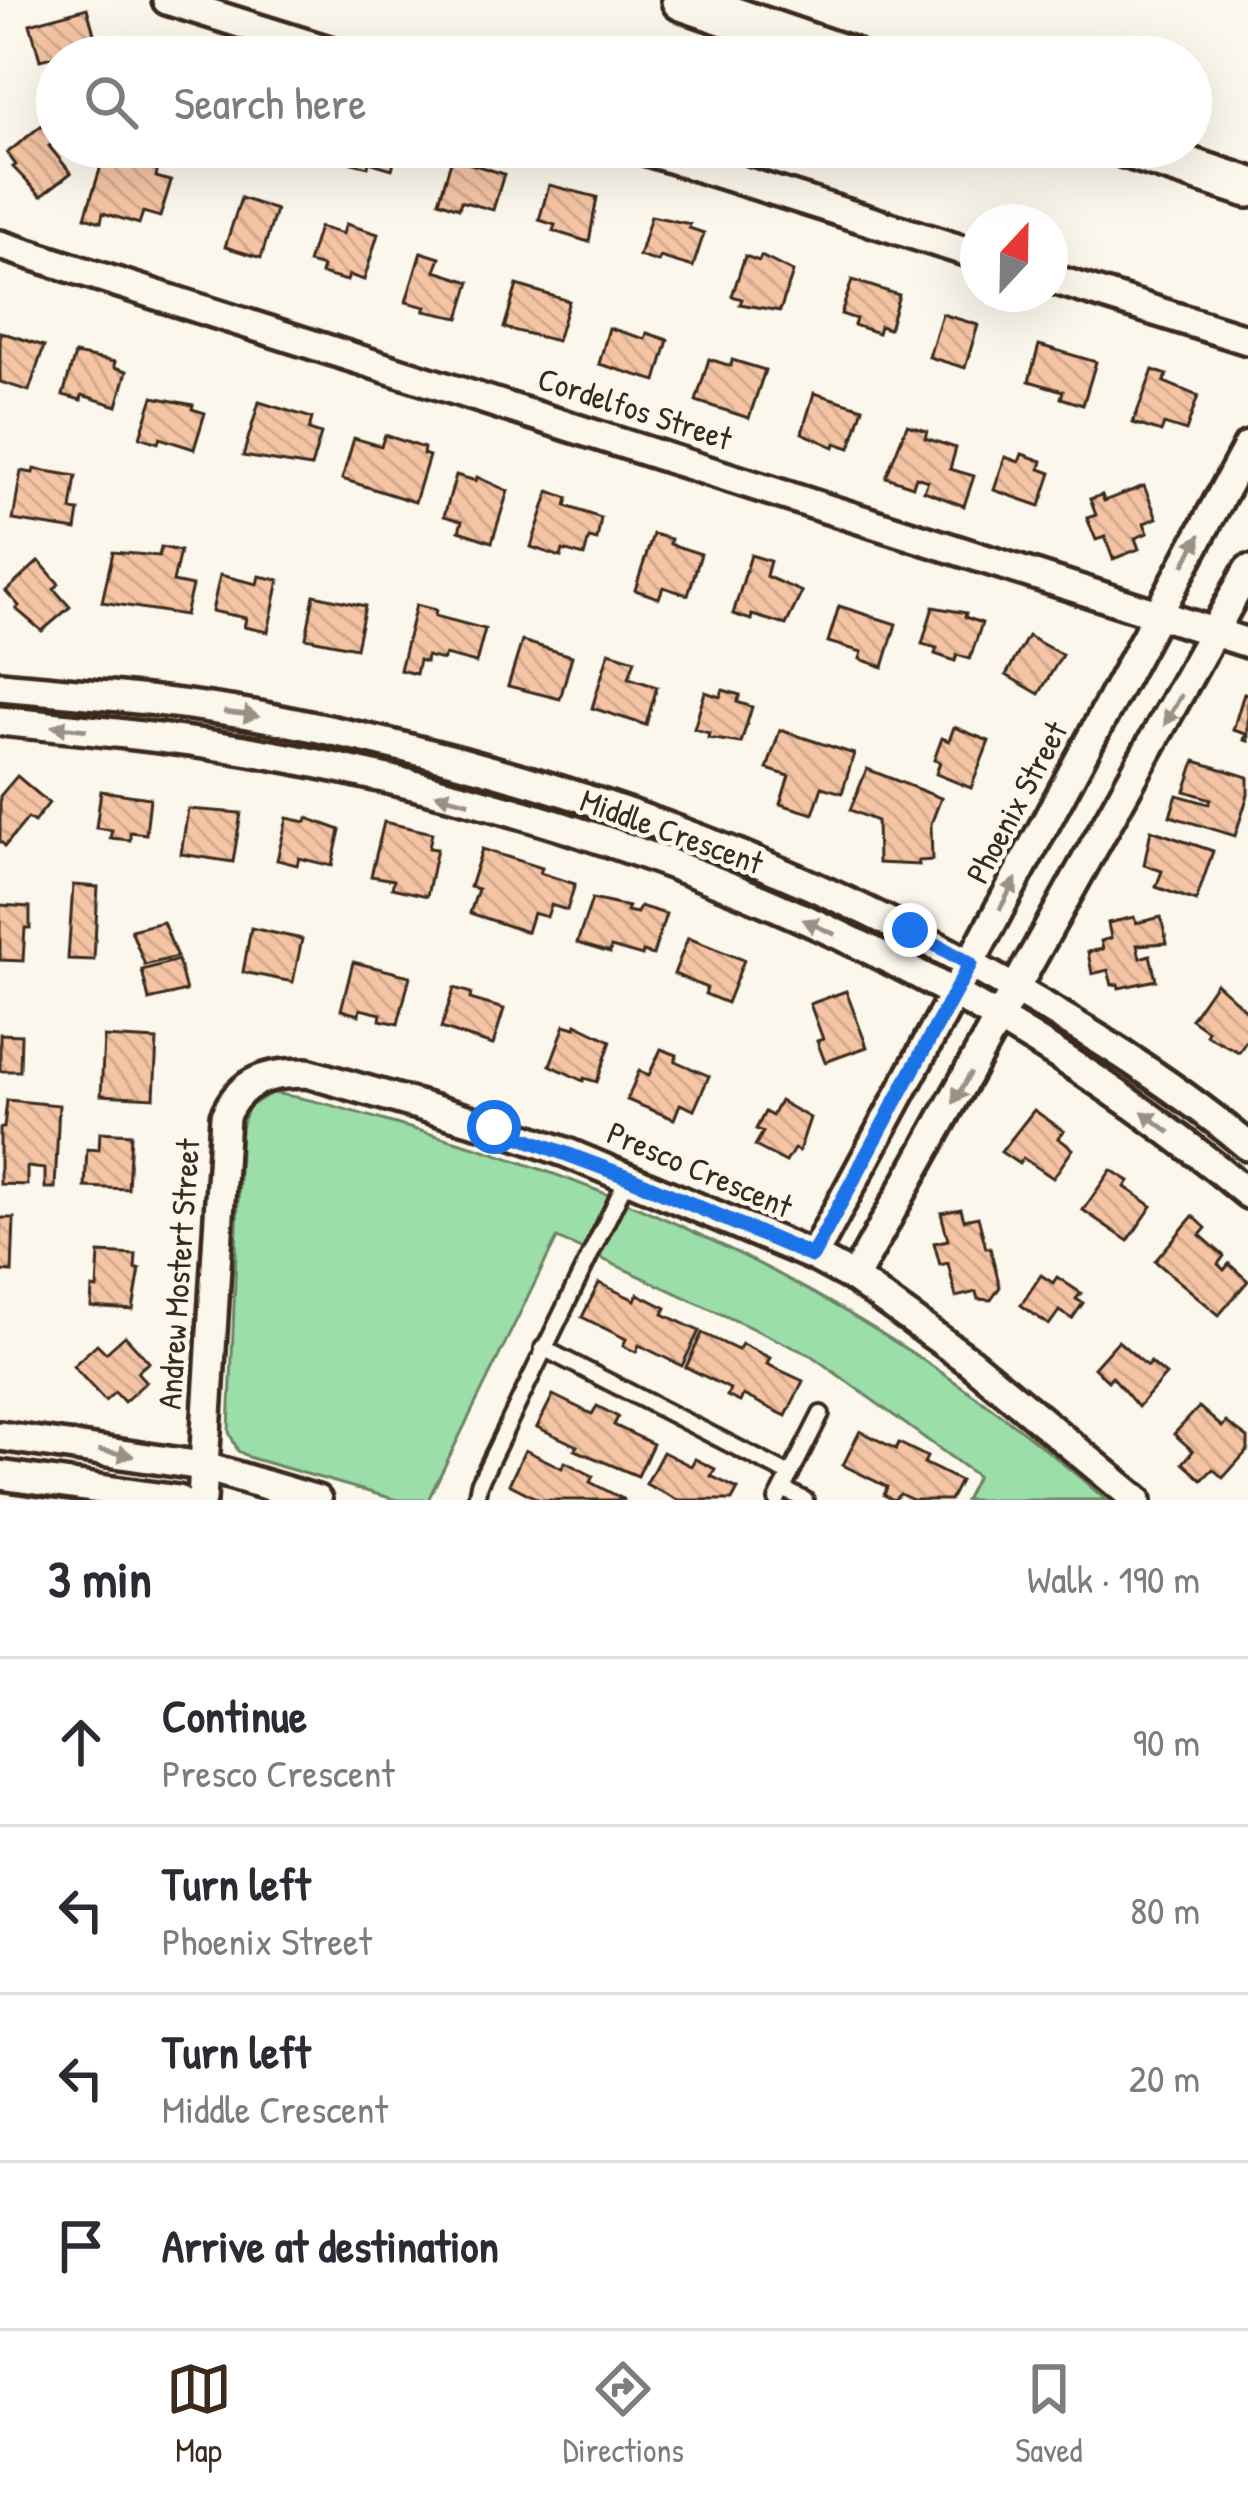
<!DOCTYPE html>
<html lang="en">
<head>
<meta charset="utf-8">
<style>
  body { margin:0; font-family:"Patrick Hand",sans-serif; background:#f2f2f3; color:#2b2b33 }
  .compass { position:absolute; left:960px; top:204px; width:108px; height:108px; border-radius:50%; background:#fff; box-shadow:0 12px 48px #0002; rotate:22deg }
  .stop { position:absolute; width:36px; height:36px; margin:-27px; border:9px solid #1a73e8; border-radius:50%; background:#fff }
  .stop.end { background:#1a73e8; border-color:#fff; box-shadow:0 3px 12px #0008 }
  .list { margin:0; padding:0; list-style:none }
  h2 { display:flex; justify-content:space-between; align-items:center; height:156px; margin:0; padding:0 48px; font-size:51px }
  h2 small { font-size:39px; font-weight:400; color:#7c7c81 }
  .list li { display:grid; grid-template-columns:78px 1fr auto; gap:36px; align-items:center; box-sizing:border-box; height:168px; padding:0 48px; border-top:3px solid #e1e1e2 }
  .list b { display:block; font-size:45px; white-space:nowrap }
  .list p { margin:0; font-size:39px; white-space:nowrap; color:#7c7c81 }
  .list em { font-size:39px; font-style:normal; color:#7c7c81 }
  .icon { flex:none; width:66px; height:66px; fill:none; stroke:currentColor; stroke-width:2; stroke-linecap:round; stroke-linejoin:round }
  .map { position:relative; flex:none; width:1248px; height:1500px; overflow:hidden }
  .search { position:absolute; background:#fff; box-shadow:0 12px 48px #0002; left:36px; right:36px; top:36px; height:132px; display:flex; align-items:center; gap:30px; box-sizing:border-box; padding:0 42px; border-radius:66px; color:#7c7c81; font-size:45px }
  .sheet { height:828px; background:#fff }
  nav { display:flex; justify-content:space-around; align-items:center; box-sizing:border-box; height:168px; border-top:3px solid #e1e1e2; background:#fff; font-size:33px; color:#7c7c81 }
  nav a { display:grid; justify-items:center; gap:6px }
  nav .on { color:#3b2a1e }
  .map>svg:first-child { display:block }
</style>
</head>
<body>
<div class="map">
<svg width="1248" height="1500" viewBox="0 0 1248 1500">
  <defs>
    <pattern id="building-back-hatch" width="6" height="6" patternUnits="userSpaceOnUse" patternTransform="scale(3)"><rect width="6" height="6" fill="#f4c4a4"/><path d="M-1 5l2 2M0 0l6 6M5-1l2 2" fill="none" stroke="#d2a98d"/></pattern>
  </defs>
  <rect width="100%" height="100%" fill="#fbf7ec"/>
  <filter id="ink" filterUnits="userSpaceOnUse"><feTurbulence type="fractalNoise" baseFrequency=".00833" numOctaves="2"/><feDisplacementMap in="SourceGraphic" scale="24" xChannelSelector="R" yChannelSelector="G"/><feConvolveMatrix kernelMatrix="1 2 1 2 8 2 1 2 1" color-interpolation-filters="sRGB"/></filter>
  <g filter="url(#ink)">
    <path fill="#9cdea9" stroke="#6c8464" stroke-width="3" d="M271,1093c48,6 95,23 142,36 255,70 494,196 693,371h-141l12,-24 -165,-120 -255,-118 -129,262h-31l-146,-42 -13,-7 -9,-19 12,-305 8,-20z"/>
    <g fill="url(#building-back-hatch)" stroke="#3b2a1e" stroke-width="3">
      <path d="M87,8l12,44 -22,5 -2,-6 -35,9 -10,-36z"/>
      <path d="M137,43l37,13 2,-6 19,6 -62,1z"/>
      <path d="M42,125l13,17 -6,4 22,27 -30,23 -28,-29 3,-2 -9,-12z"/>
      <path d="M107,147l35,11 -1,5 17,5 -2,9 15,4 -11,36 -17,-5 -4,12 -36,-11 -2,9 -16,-5z"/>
      <path d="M344,147h55l-7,22 -23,-7 -1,5 -16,-4 2,-7 -12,-3z"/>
      <path d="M452,158l52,16 -11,36 -32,-9 -2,7 -20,-7z"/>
      <path d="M549,185l48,12 -8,45 -36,-11 2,-6 -16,-5z"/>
      <path d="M241,198l35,12 -15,48 -36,-11z"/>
      <path d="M651,216l39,8 -1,4 15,5 -11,34 -33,-10 -2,5 -19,-6z"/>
      <path d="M346,224l32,10 -14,46 -15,-5 -2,6 -26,-7 2,-7 -15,-4 11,-36 24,7z"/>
      <path d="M421,252l19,6 -5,13 35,11 -11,36 -35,-7 2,-4 -20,-5z"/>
      <path d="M745,256l14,5 2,-5 32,16 -13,39 -40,-7 2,-5 -10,-3z"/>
      <path d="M852,280l47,15 -10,34 -9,-3 -2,7 -24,-8 2,-6 -15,-5z"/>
      <path d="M517,285l52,16 -12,40 -53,-13z"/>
      <path d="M942,314l36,11 -13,43 -36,-11z"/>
      <path d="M609,328l36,11 2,-6 21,7 -12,41 -57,-17z"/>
      <path d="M0,332l44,14 -15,45 -29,-9z"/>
      <path d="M1039,345l57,17 -13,43 -22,-7 2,-7 -34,-10z"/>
      <path d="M75,354l40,8 -1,5 13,4 -10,35 -35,-11 -1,5 -18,-5z"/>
      <path d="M709,359l22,7 1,-6 33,10 -16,48 -53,-17z"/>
      <path d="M1153,370l14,5 -3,7 34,14 -12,35 -22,-7 -3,8 -28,-9z"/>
      <path d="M814,393l49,15 -13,40 -15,-5 -1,4 -32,-14z"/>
      <path d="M153,397l40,8 -1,4 13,4 -11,36 -34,-11 -2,5 -18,-6z"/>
      <path d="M259,402l53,16 -3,12 12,4 -10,33 -68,-11z"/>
      <path d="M907,425l20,6 -2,7 31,10 -6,21 24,7 -10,30 -40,-15 4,-10 -12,-4 -3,9 -27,-9z"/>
      <path d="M385,435l39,13 -1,6 6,2 -14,46 -73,-23 12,-41 27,8z"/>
      <path d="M1022,454l20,7 -2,8 11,4 -11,33 -46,-16 11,-33 14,5z"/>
      <path d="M34,469l42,7 -5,34 8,1 -3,19 -63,-10 8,-49 12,2z"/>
      <path d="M456,475l20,6 1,-4 31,14 -16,51 -33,-11 3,-10 -18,-5z"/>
      <path d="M1144,486l13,32 -13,5 4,10 -13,5 4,11 -26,10 -8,-22 -9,3 -9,-22 9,-3 -6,-16 12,-4 2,6z"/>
      <path d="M549,491l19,7 -2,8 35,12 -4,22 -8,-2 -5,18 -21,-6 -2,7 -30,-10z"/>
      <path d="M653,534l18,5 -1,5 31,10 -13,41 -25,-8 -4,11 -24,-8z"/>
      <path d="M161,547l19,4 -7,31 19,4 -7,29 -83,-13 11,-50 46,4z"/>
      <path d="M751,555l19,6 -4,15 36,16 -16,33 -34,-10 -1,5 -18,-6z"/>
      <path d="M39,561l20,23 -5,5 16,18 -28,24 -26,-22 3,-3 -13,-15z"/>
      <path d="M220,575l37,9 2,-8 20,4 -11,52 -24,-5 2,-9 -34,-7z"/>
      <path d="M314,595l51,11 -9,42 -50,-10z"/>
      <path d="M416,605l20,5 -1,6 50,13 -9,34 -31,-8 -2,5 -16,-4 -1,6 -7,-2 -3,14 -16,-4z"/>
      <path d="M839,606l57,18 -13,43 -23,-8 2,-7 -34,-10z"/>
      <path d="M933,607l33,6 -1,4 17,6 -12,36 -13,-4 -2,6 -20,-7 2,-6 -15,-4z"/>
      <path d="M1028,636l34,19 -23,39 -33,-19z"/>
      <path d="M522,641l50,15 -12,43 -52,-13z"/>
      <path d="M609,652l26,8 -6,18 28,9 -11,38 -54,-17z"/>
      <path d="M723,690l17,5 -3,7 15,5 -11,36 -33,-5 1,-5 -15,-4 11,-37 15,5z"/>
      <path d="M1244,693l4,1v47l-4,-1 2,-6 -13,-4z"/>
      <path d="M954,727l35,14 -18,47 -35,-14 4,-12 -6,-2 8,-22 7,3z"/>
      <path d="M780,730l74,24 -12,39 -20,-6 -9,27 -33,-10 9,-28 -22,-7z"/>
      <path d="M1195,761l53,16v18l-13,41 -65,-20 7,-21 32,9 2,-5 -26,-8z"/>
      <path d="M867,769l74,29 -10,26 1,36 -14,1 1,4 -41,-2 -1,-42 -27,-11z"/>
      <path d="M17,776l32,27 -15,19 -6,-4 -23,28 -5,-5v-45z"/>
      <path d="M101,791l49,7 -4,36 -16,-2v8l-20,-2 2,-8 -16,-2z"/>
      <path d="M188,809l53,4 -8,49 -52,-8z"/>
      <path d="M287,818l19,4 1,-4 33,12 -8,36 -33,-8 -2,7 -20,-5z"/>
      <path d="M384,822l48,11 -3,15 8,1 -10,47 -35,-8 2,-8 -23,-4z"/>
      <path d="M1151,830l62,21 -17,50 -40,-14 6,-16 -18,-6z"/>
      <path d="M482,849l60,19 -2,5 35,11 -8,26 -16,-5 -4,12 -14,-4 -6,19 -57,-19 8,-24 -8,-2z"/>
      <path d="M73,885l25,2 -4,73 -26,-1z"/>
      <path d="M592,899l36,8 -1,4 10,2 3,-7 26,8 -13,41 -10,-3 -1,4 -31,-9 -1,6 -33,-10z"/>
      <path d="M0,905l30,2v21h-5l-2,33 -23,-1z"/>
      <path d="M1134,917l2,6 25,-6 6,26 -30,2 3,13 10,-3 6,25 -37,8 -1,-4 -6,1 -4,-15 -16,4 -4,-22 15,-3 -2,-8 10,-3 -3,-15z"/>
      <path d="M163,922l14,35 -32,8 -14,-35z"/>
      <path d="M251,928l51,11 -9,43 -50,-10z"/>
      <path d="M688,938l56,22 -17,43 -22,-9 2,-6 -33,-14z"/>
      <path d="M178,960l8,31 -37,9 -7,-30z"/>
      <path d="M353,962l57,14 -12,48 -18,-4 1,-6 -21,-5 -1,6 -18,-5z"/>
      <path d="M1216,983l32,29v26l-9,14 -33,-17 2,-4 -17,-12z"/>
      <path d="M454,988l17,5 -1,6 34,10 -11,36 -52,-17z"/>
      <path d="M846,991l21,56 -42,15 -8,-21 6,-2 -13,-35z"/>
      <path d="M576,1024l35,17 -14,41 -13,-4 -1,3 -33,-16 15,-40 10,3z"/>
      <path d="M0,1034l21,1 -1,36h-20z"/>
      <path d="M104,1037l53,3 -3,58 -53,-3z"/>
      <path d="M661,1049l16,6 -2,6 34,15 -15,34 -14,-6 -6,15 -47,-19 12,-29 10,4z"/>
      <path d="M7,1100l52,5 -4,83h-10v-19l-18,-2v18l-27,-1v-56h4z"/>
      <path d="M780,1101l30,17 -11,33 -5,-2 -8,13 -31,-16 8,-14 -7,-3 9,-17 7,4z"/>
      <path d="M1034,1110l30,21 -6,7 15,11 -20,29 -30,-20 -4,6 -18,-12z"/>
      <path d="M100,1132l31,2 -3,55 -43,-2 2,-38 12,1z"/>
      <path d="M1111,1170l18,11 -4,6 27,19 -24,35 -45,-31z"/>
      <path d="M961,1209l3,11 14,-3 8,31h4l10,39 -9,13 -13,-1 -2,-7 -20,5 -8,-34 -8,2 -6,-22 14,-3 -7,-27z"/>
      <path d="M1193,1216l13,12 -6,7 24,21 -6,8 6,6 5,-6 19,17 -29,34 -64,-54z"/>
      <path d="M0,1218h14l-2,54 -12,-1z"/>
      <path d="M99,1253l37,2 -1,14h5l-7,41 -42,-3 1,-19 5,1z"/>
      <path d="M1041,1275l12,8 4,-6 24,16 -5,6 7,4 -11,16 -13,-8 -10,14 -28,-20z"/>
      <path d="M599,1283l36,17 3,-6 28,14 -3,6 36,17 -17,35 -43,-21 -3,7 -13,-6 3,-7 -44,-22z"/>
      <path d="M702,1333l36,17 4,-6 28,14 -3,6 36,17 -17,35 -43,-21 -3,7 -13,-6 3,-7 -44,-22z"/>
      <path d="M125,1336l24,26 -12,10 9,10 -22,20 -9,-10 -10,9 -32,-35 24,-22 9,9z"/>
      <path d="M1118,1341l29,25 3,-4 16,13 -28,32 -26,-31 -4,5 -14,-13z"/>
      <path d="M553,1395l39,19 5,-8 21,11 -4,8 39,19 -15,32 -63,-26 2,-4 -40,-19z"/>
      <path d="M1199,1407l23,20 4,-5 22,16v12l-25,28 -10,-9 -11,11 -19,-17 10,-12 -19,-17z"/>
      <path d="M860,1431l36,18 3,-6 28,14 -3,6 36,18 -10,19h-37l-13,-6 -6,6 -10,-5 3,-8 -44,-22z"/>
      <path d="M525,1450l37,18 3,-6 28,14 -3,6 35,18h-85l-31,-16z"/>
      <path d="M663,1452l28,14 4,-7 20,10 -4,7 27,13 -6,11h-54l-32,-16z"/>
    </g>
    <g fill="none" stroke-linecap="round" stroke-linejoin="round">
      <defs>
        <g id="service">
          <path d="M543,1348l247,127 31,-61"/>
          <path d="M783,1489l22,11"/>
          <path d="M476,1500l3,-16 149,-307"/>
          <path d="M777,1500l13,-25"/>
        </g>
        <g id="minor">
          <path d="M167,0l181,57"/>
          <path d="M635,147l343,108"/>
          <path d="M0,245l1248,398"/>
          <path d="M1050,278l198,62"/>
          <path d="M0,686c89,8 182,15 270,32 244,47 480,126 698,245 98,54 193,111 280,183"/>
          <path d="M0,721c81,8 163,16 244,29 362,62 722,207 1004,444"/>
          <path d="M813,1256l435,-810"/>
          <path d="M854,1278l394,-708"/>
          <path d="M0,1436l202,30 115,34"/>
          <path d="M0,1475l178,25"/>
          <path d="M202,1500l23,-384c16,-37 44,-43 82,-43l187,54 71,25 248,104 41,22 115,83 168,139"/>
        </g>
        <g id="secondary">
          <path d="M682,0l166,57"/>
          <path d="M1125,147l123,40"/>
        </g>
      </defs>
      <use href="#service" stroke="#3b2a1e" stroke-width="22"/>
      <use href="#minor" stroke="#3b2a1e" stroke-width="36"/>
      <use href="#secondary" stroke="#3b2a1e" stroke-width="48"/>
      <use href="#service" stroke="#fbf7ec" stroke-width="14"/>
      <use href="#minor" stroke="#fbf7ec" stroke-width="27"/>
      <use href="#secondary" stroke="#fbf7ec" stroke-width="39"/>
    </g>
    <defs><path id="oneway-solid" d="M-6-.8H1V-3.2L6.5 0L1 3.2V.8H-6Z" transform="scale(3)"/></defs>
    <g fill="#9b9085">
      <use href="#oneway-solid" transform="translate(1192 550) rotate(-62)"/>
      <use href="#oneway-solid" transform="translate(1173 710) rotate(119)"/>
      <use href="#oneway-solid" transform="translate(241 714) rotate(7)"/>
      <use href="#oneway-solid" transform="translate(69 728) rotate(-174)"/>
      <use href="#oneway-solid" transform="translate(452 798) rotate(-165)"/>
      <use href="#oneway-solid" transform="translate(1008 894) rotate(-62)"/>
      <use href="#oneway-solid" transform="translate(819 927) rotate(-155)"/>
      <use href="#oneway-solid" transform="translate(962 1088) rotate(120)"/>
      <use href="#oneway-solid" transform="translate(1156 1122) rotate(-143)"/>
      <use href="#oneway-solid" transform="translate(116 1453) rotate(9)"/>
    </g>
  </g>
  <g fill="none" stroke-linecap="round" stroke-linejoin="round" filter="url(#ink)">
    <path stroke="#1a73e8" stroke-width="15" d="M494,1127l134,50 184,79 158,-292 -60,-34"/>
  </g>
  <g text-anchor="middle" stroke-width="9" stroke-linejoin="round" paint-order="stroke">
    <g font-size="33" fill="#3b2a1e" stroke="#fbf7ec">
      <text transform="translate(635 408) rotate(18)" y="12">Cordelfos Street</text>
      <text transform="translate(1016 802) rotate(-62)" y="12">Phoenix Street</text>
      <text transform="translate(672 831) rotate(20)" y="12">Middle Crescent</text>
      <text transform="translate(700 1169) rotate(23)" y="12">Presco Crescent</text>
      <text transform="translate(178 1274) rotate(-86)" y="12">Andrew Mostert Street</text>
    </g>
  </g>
</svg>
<svg class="compass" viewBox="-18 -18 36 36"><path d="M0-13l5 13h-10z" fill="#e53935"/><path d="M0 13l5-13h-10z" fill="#7c7c81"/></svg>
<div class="stop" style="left:494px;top:1127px"></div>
<div class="stop end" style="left:910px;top:930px"></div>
<div class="search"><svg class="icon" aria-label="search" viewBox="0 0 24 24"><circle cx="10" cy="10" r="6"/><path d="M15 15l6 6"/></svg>Search here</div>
</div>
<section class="sheet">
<h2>3 min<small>Walk · 190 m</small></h2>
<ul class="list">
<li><svg class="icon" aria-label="ahead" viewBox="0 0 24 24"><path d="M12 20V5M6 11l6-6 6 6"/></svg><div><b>Continue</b><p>Presco Crescent</p></div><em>90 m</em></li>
<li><svg class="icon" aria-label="left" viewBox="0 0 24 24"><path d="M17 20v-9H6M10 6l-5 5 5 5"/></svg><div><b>Turn left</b><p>Phoenix Street</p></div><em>80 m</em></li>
<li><svg class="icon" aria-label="left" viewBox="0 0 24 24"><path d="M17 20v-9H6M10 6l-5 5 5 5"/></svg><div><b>Turn left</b><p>Middle Crescent</p></div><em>20 m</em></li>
<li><svg class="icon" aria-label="arrive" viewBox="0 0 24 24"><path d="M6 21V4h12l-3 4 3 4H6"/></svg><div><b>Arrive at destination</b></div></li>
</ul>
</section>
<nav>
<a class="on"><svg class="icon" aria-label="map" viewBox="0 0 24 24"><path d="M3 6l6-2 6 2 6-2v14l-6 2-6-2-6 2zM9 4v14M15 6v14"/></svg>Map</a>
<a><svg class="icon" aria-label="directions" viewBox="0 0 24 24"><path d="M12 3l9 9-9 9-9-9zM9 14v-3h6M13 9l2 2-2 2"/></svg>Directions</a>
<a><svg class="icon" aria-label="saved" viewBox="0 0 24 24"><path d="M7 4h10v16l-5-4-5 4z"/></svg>Saved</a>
</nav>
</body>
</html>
